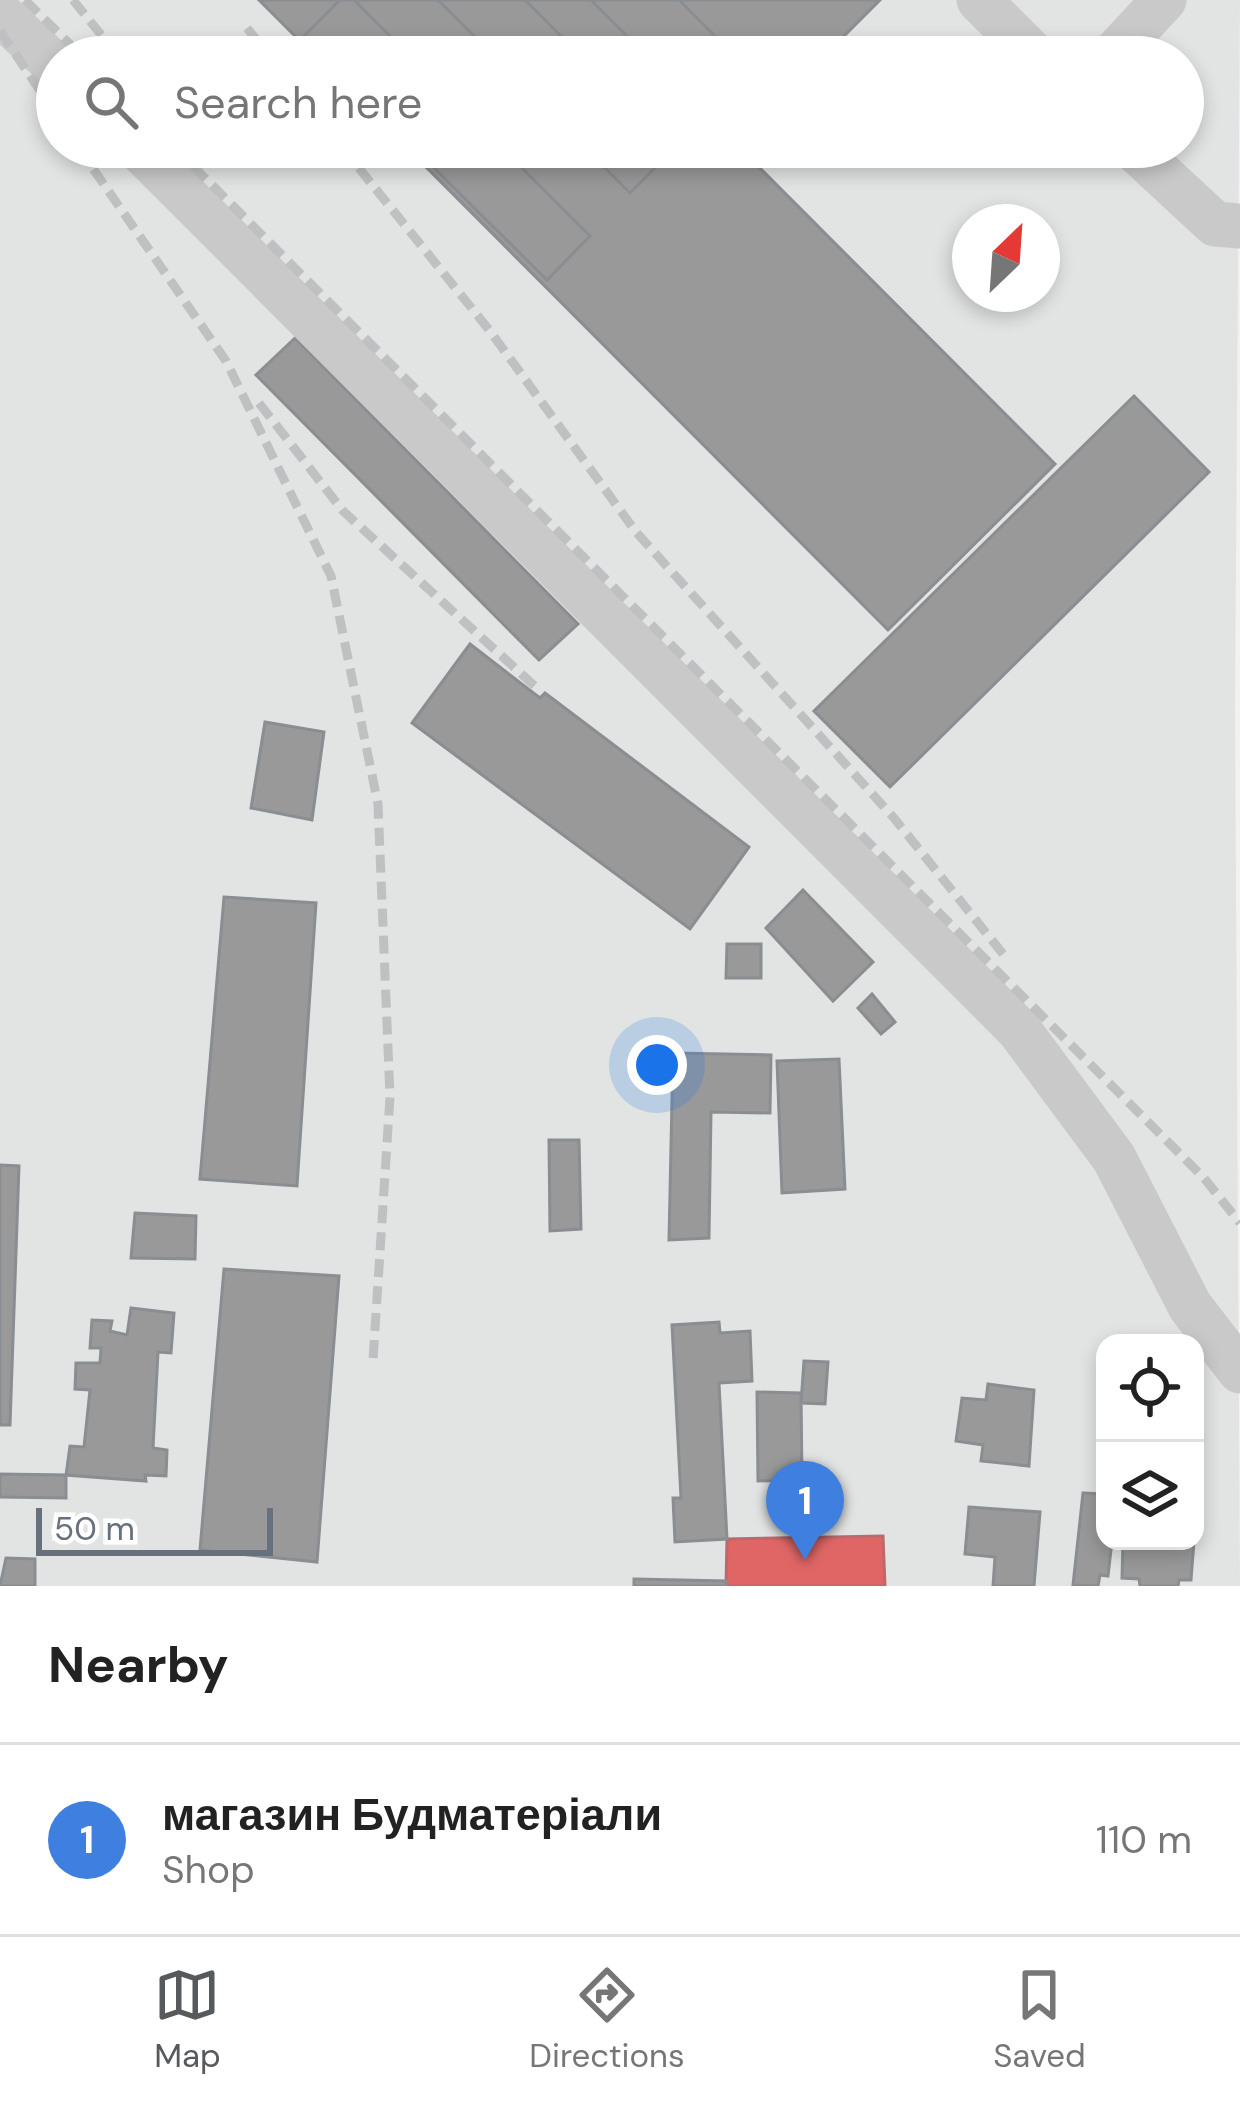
<!DOCTYPE html>
<html lang="en">
<head>
<meta charset="utf-8">
<style>
  :root { --surface:#fff; --page:#f6f6f6; --text:#222; --muted:#767676; --line:#e0e0e0; --accent:#575a5d }
  body { margin:0; font-family:"DM Sans",sans-serif; background:var(--page); color:var(--text) }
  .controls { position:absolute; right:36px; bottom:36px; display:grid; overflow:hidden; border-radius:24px; box-shadow:0 6px 18px #0003 }
  .controls button { width:108px; height:108px; display:grid; place-items:center; padding:0; border:0; border-bottom:3px solid var(--line); background:var(--surface); color:var(--text); font:60px sans-serif }
  .compass { position:absolute; left:952px; top:204px; width:108px; height:108px; border-radius:50%; background:var(--surface); box-shadow:0 6px 18px #0003; rotate:25deg }
  .scale { position:absolute; left:36px; bottom:30px; width:237px; box-sizing:border-box; padding-left:12px; border:6px solid #67717d; border-top:0; font-size:33px; line-height:42px; white-space:nowrap; color:#67717d; -webkit-text-stroke:9px #fff; paint-order:stroke }
  .you { position:absolute; left:657px; top:1065px; width:42px; height:42px; margin:-30px; border:9px solid #fff; border-radius:50%; background:#1a73e8; box-shadow:0 0 0 18px #1a73e833 }
  .badge { display:grid; place-items:center; width:78px; height:78px; border-radius:50%; background:var(--accent); color:#fff; font-size:39px; font-weight:700 }
  .pin { position:absolute; translate:-50% -99px; filter:drop-shadow(0 3px 6px #0008) }
  .pin::after { content:''; position:absolute; top:63px; width:42px; height:36px; background:inherit; clip-path:polygon(0 0,100% 0,50% 100%) }
  .list { margin:0; padding:0; list-style:none }
  h2 { display:flex; justify-content:space-between; align-items:center; height:156px; margin:0; padding:0 48px; font-size:51px }
  h2 small { font-size:39px; font-weight:400; color:var(--muted) }
  .list li { display:grid; grid-template-columns:78px 1fr auto; gap:36px; align-items:center; box-sizing:border-box; height:192px; padding:0 48px; border-top:3px solid var(--line) }
  .list b { display:block; font-size:45px; white-space:nowrap }
  .list p { margin:0; font-size:39px; white-space:nowrap; color:var(--muted) }
  .list em { font-size:39px; font-style:normal; color:var(--muted) }
  .icon { flex:none; width:66px; height:66px; fill:none; stroke:currentColor; stroke-width:2; stroke-linecap:round; stroke-linejoin:round }
  .map { position:relative; flex:none; width:1240px; height:1586px; overflow:hidden }
  .search { position:absolute; background:var(--surface); box-shadow:0 6px 18px #0003; left:36px; right:36px; top:36px; height:132px; display:flex; align-items:center; gap:30px; box-sizing:border-box; padding:0 42px; border-radius:66px; color:var(--muted); font-size:45px }
  .sheet { height:348px; background:var(--surface) }
  nav { display:flex; justify-content:space-around; align-items:center; box-sizing:border-box; height:168px; border-top:3px solid var(--line); background:var(--surface); font-size:33px; color:var(--muted) }
  nav a { display:grid; justify-items:center; gap:6px }
  nav .on { color:var(--accent) }
  .map>svg:first-child { display:block }
  .built { fill:#e2e4e3; fill-rule:evenodd }
  .shops { fill:#e06666; stroke:#bc696d; stroke-width:3 }
  .industry { fill:#999; stroke:#8a8d91; stroke-width:3 }
  .lines { fill:none; stroke-linecap:round; stroke-linejoin:round }
  .minor { stroke:#c9c9ca; stroke-width:45 }
  .rail { stroke:#bfc0c1; stroke-width:9; stroke-dasharray:18 9; stroke-linecap:butt }
</style>
</head>
<body>
<div class="map">
<svg width="1240" height="1586" viewBox="0 0 1240 1586">
  <rect width="100%" height="100%" fill="#f2f3f1"/>
  <path class="built" d="M0,0h1240l-5,707 5,879h-1240zM57,57h1126v90h-1126zM970,222h72v72h-72zM1105,1343h90v198h-90z"/>
  <path class="shops" d="M883,1536l2,50h-159l1,-47z"/>
  <path class="industry" d="M259,0h621l-57,57h-507z
    M340,0h14l57,57h-88l-20,-20z
    M438,0h87l57,57h-87z
    M591,0h88l57,57h-88z
    M406,147h333l316,317 -167,166z
    M413,147h88l89,89 -43,44z
    M584,147h88l2,2 -44,44z
    M295,338l283,286 -39,36 -283,-285z
    M1134,396l75,76 -319,315 -76,-76z
    M470,644l70,54 5,-5 204,154 -59,82 -278,-206z
    M265,722l59,10 -12,88 -61,-12z
    M803,890l70,72 -40,39 -67,-73z
    M224,897l92,6 -19,283 -97,-7z
    M727,944h34v34h-35z
    M872,994l23,28 -14,12 -23,-26z
    M673,1053l98,2 -1,58 -59,-1 -2,126 -40,2z
    M839,1059l6,130 -63,4 -5,-132z
    M549,1140h30l2,89 -31,2z
    M0,1165l19,1 -9,259h-10z
    M135,1213l61,3 -1,43 -64,-1z
    M224,1269l115,7 -22,286 -117,-12z
    M131,1308l43,5 -3,40 -13,-1 -5,96 14,2 -1,26 -21,-1 1,6 -80,-6 4,-29 14,1 6,-57 -15,-1 1,-26h24l1,-15h-11l2,-28 20,1 -2,10 17,4z
    M719,1322l1,11 30,-2 2,50 -33,2 8,156 -52,3 -2,-44h8l-9,-173z
    M804,1361l24,1 -3,42 -24,-1z
    M988,1384l46,6 -5,76 -48,-5 2,-16 -27,-4 6,-43 24,2z
    M757,1392l44,1 1,87 -44,1z
    M0,1474l66,1v23l-66,-1z
    M1083,1493l22,1v47h7l-4,35 -8,-1 -2,11 -25,-1z
    M969,1507l71,5 -6,74h-41l2,-29 -30,-3z
    M1123,1541h71l-3,39h-12l-1,6h-38l-1,-7 -17,-1z
    M6,1558l29,1v27h-35z
    M634,1579l92,2v5h-92z"/>
  <g class="lines">
    <path class="minor" d="M979,0l57,57
      M0,14l57,53
      M1111,57l53,-57
      M137,147l882,883 95,128 76,148 50,65
      M1132,147l83,77 25,2"/>
    <path class="rail" d="M25,0l58,57
      M73,0l46,57
      M247,28l23,29
      M0,31l57,85
      M78,147l148,214 105,215 47,228 12,293 -17,263
      M174,147l1030,1031 36,45
      M342,147l148,184 146,201 258,286 113,141
      M259,403l84,108 196,179"/>
  </g>
</svg>
<div class="controls">
<button><svg class="icon" aria-label="locate" viewBox="0 0 24 24"><circle cx="12" cy="12" r="6"/><path d="M12 2v4M12 18v4M2 12h4M18 12h4"/></svg></button>
<button><svg class="icon" aria-label="layers" viewBox="0 0 24 24"><path d="M12 4l9 5-9 5-9-5zM3 14l9 5 9-5"/></svg></button>
</div>
<svg class="compass" viewBox="-18 -18 36 36"><path d="M0-13l5 13h-10z" fill="#e53935"/><path d="M0 13l5-13h-10z" fill="#767676"/></svg>
<div class="scale">50 m</div>
<div class="you"></div>
<div class="pin badge" style="left:805px;top:1560px;background:#3f7fe0">1</div>
<div class="search"><svg class="icon" aria-label="search" viewBox="0 0 24 24"><circle cx="10" cy="10" r="6"/><path d="M15 15l6 6"/></svg>Search here</div>
</div>
<section class="sheet">
<h2>Nearby<small></small></h2>
<ul class="list">
<li><span class="badge" style="background:#3f7fe0">1</span><div><b>магазин Будматеріали</b><p>Shop</p></div><em>110 m</em></li>
</ul>
</section>
<nav>
<a class="on"><svg class="icon" aria-label="map" viewBox="0 0 24 24"><path d="M3 6l6-2 6 2 6-2v14l-6 2-6-2-6 2zM9 4v14M15 6v14"/></svg>Map</a>
<a><svg class="icon" aria-label="directions" viewBox="0 0 24 24"><path d="M12 3l9 9-9 9-9-9zM9 14v-3h6M13 9l2 2-2 2"/></svg>Directions</a>
<a><svg class="icon" aria-label="saved" viewBox="0 0 24 24"><path d="M7 4h10v16l-5-4-5 4z"/></svg>Saved</a>
</nav>
</body>
</html>
